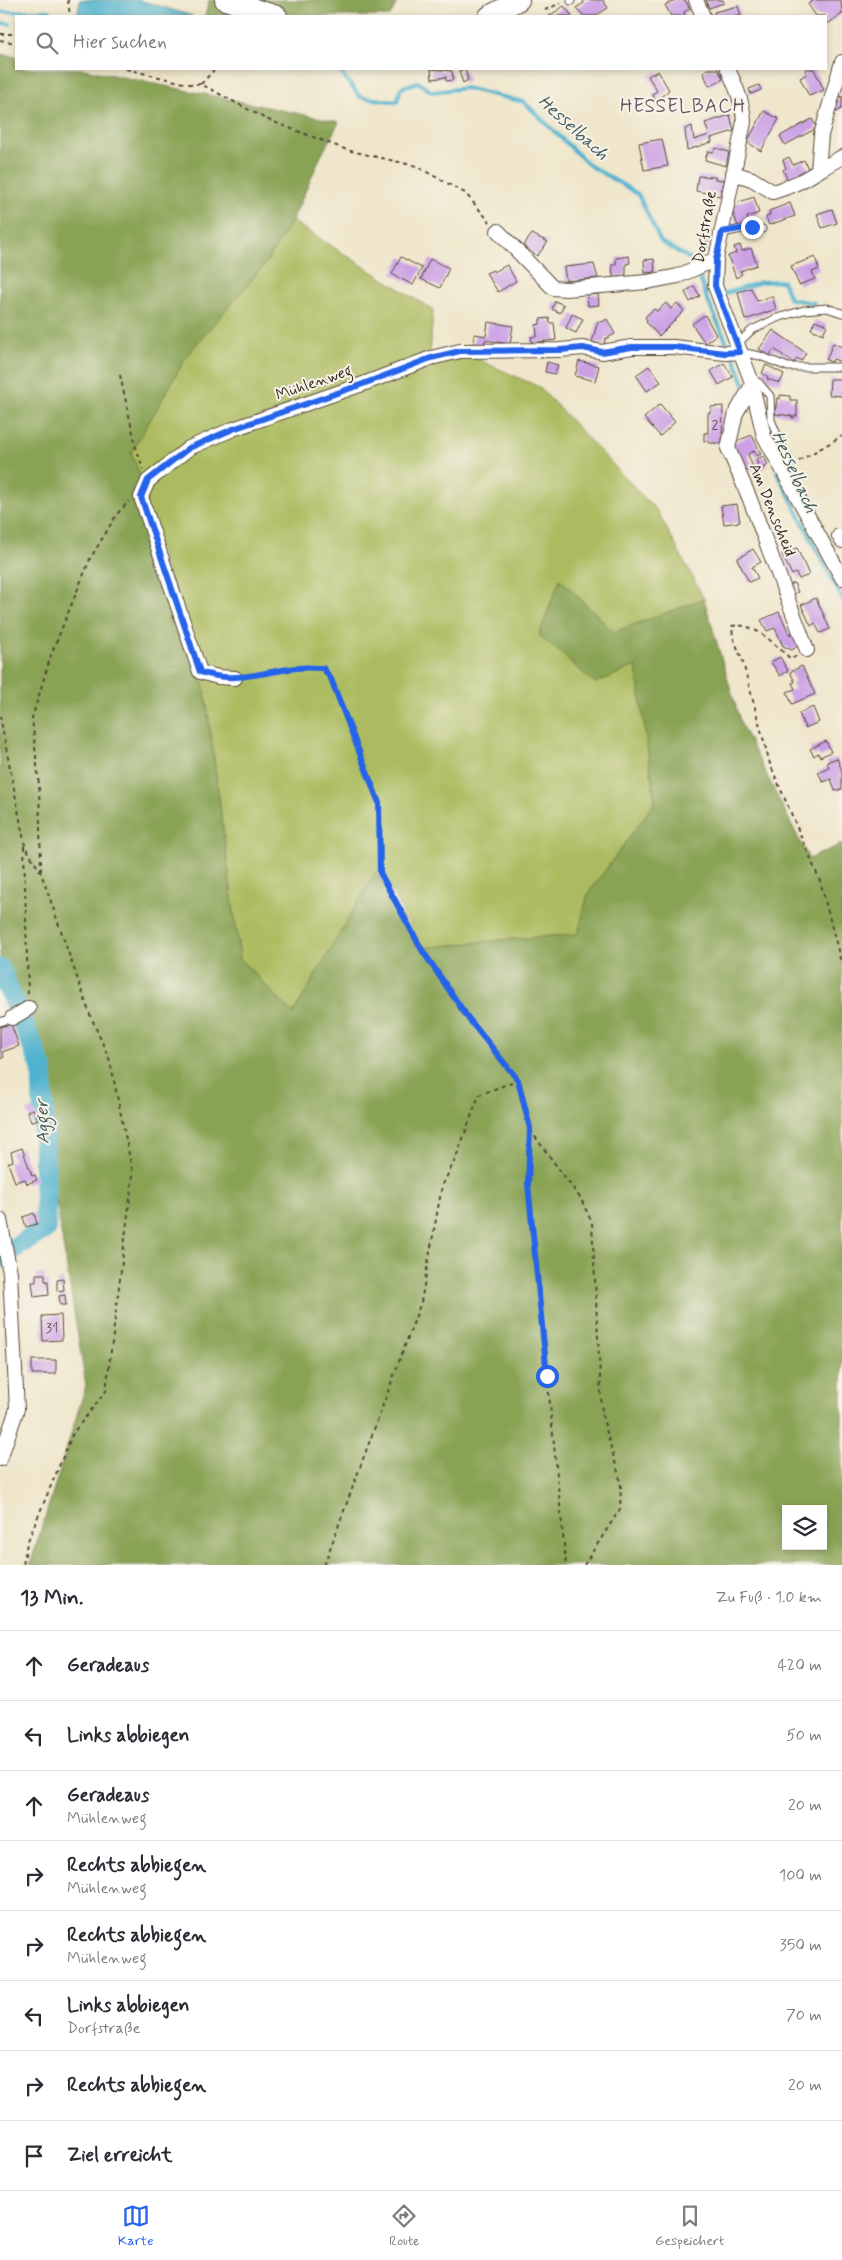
<!DOCTYPE html>
<html lang="de">
<head>
<meta charset="utf-8">
<style>
  :root { --surface:#fff; --page:#f7f7f7; --text:#2b2b33; --muted:#7c7c81; --line:#e1e1e2; --accent:#2563eb }
  body { margin:0; font-family:Mynerve,sans-serif; background:var(--page); color:var(--text) }
  .controls { position:absolute; right:15px; bottom:15px; display:grid; overflow:hidden; border-radius:0px; box-shadow:0 2px 8px #0003 }
  .controls button { width:45px; height:45px; display:grid; place-items:center; padding:0; border:0; border-bottom:1px solid var(--line); background:var(--surface); color:var(--text); font:25px sans-serif }
  .stop { position:absolute; width:15px; height:15px; margin:-11px; border:4px solid #2563eb; border-radius:50%; background:#fff }
  .stop.end { background:#2563eb; border-color:#fff; box-shadow:0 1px 5px #0008 }
  .list { margin:0; padding:0; list-style:none }
  h2 { display:flex; justify-content:space-between; align-items:center; height:65px; margin:0; padding:0 20px; font-size:21px }
  h2 small { font-size:16px; font-weight:400; color:var(--muted) }
  .list li { display:grid; grid-template-columns:32px 1fr auto; gap:15px; align-items:center; box-sizing:border-box; height:70px; padding:0 20px; border-top:1px solid var(--line) }
  .list b { display:block; font-size:19px; white-space:nowrap }
  .list p { margin:0; font-size:16px; white-space:nowrap; color:var(--muted) }
  .list em { font-size:16px; font-style:normal; color:var(--muted) }
  .icon { flex:none; width:28px; height:28px; fill:none; stroke:currentColor; stroke-width:2; stroke-linecap:round; stroke-linejoin:round }
  .map { position:relative; flex:none; width:842px; height:1565px; overflow:hidden }
  .search { position:absolute; background:var(--surface); box-shadow:0 2px 8px #0003; left:15px; right:15px; top:15px; height:55px; display:flex; align-items:center; gap:12px; box-sizing:border-box; padding:0 18px; border-radius:0px; color:var(--muted); font-size:19px }
  .sheet { height:625px; background:var(--surface) }
  nav { display:flex; justify-content:space-around; align-items:center; box-sizing:border-box; height:70px; border-top:1px solid var(--line); background:var(--surface); font-size:14px; color:var(--muted) }
  nav a { display:grid; justify-items:center; gap:2px }
  nav .on { color:var(--accent) }
  .map>svg:first-child { display:block }
  .green { fill:#acbb5e; stroke:#74723e }
  .forest { fill:#89a355; stroke:#62663a; fill-rule:evenodd }
  .water { fill:#4fb2ce; stroke:#456e76 }
  .lines { fill:none; stroke-linecap:round; stroke-linejoin:round }
  .stream { stroke:#4fb2ce; stroke-width:4 }
  .river { stroke:#4fb2ce; stroke-width:21 }
  .building { fill:#cba0e5 }
  .lane-casing { stroke:#564638; stroke-width:9 }
  .street-casing { stroke:#564638; stroke-width:16 }
  .secondary-casing { stroke:#564638; stroke-width:22 }
  .path { stroke:#564638; stroke-width:2; stroke-dasharray:4 4; stroke-linecap:butt }
  .lane { stroke:#fff; stroke-width:7 }
  .street { stroke:#fff; stroke-width:14 }
  .secondary { stroke:#fff; stroke-width:20 }
  .route { stroke:#2563eb; stroke-width:6 }
  .labels { text-anchor:middle; dominant-baseline:central; stroke-width:4; stroke-linejoin:round; paint-order:stroke }
  .number-label { font-size:14px; fill:#5f4850 }
  .street-label { font-size:16px; fill:#3b2a1e; stroke:#f7f3e8 }
  .water-label { font-size:18px; font-style:italic; fill:#425a5c; stroke:#f7f3e8 }
  .quarter-label { font-size:19px; letter-spacing:1px; fill:#6d5364; stroke:#f7f3e8 }
</style>
</head>
<body>
<div class="map">
<svg width="842" height="1565" viewBox="0 0 842 1565">
  <rect width="100%" height="100%" fill="#f7f3e8"/>
  <filter id="ink" filterUnits="userSpaceOnUse"><feTurbulence type="fractalNoise" baseFrequency=".02" numOctaves="2"/><feDisplacementMap in="SourceGraphic" scale="10" xChannelSelector="R" yChannelSelector="G"/><feConvolveMatrix kernelMatrix="1 2 1 2 8 2 1 2 1" color-interpolation-filters="sRGB"/></filter>
  <filter id="wash" filterUnits="userSpaceOnUse"><feTurbulence type="fractalNoise" baseFrequency=".0096" numOctaves="4" result="noise"/><feDisplacementMap in="SourceGraphic" scale="20" xChannelSelector="R" yChannelSelector="G"/><feGaussianBlur stdDeviation="1.12" result="paint"/><feColorMatrix in="noise" values="0 0 0 0 0 0 0 0 0 0 0 0 0 0 0 0 0 1.4 0 .05"/><feComposite in="paint" operator="in"/></filter>
  <g filter="url(#wash)">
    <rect width="100%" height="100%" fill="#efe6cb"/>
    <path class="green" d="M292,221l141,89 -3,45 -196,72 -91,56 -12,-30 57,-99 78,-91z
      M464,353l75,34 119,125 46,87 -90,33 -54,-53 -21,56 97,31 19,136 -67,92 -10,41 -77,5 -79,8 -40,-75 -6,-1 -83,142 -53,-55 -35,-268 -62,-194 7,-16 39,-32z"/>
    <path class="forest" d="M209,0h189l-8,16h-185z
      M0,54l16,3v12h68l255,53 -18,34 -29,65 -26,42 -78,91 -57,99 12,30 7,47 55,161 35,268 53,55 83,-143 44,77 81,-8 77,-6 10,-40 67,-92 -19,-136 -41,17 -56,-48 21,-56 54,53 90,-33 37,125 68,135 33,-15v721h-812l56,-179 -52,-321 -34,-75zM786,1509h37v37h-37z"/>
    <path class="water" d="M80,0h59l54,16h-116z"/>
    <g class="lines">
      <path class="stream" d="M0,12l49,-1 5,5
        M0,23l10,1
        M338,69l22,28 37,5 4,-14 17,-6 14,10 33,-4 59,14 65,63 49,29 23,48 31,18
        M698,273l9,26 20,44
        M724,294l37,-12 22,-1 7,18 24,4
        M734,357l10,27
        M777,472l65,127"/>
      <path class="river" d="M0,969l42,99 4,160 -46,29"/>
    </g>
    <g id="blocks">
      <path class="building" d="M585,0h18l5,8 -13,8h-11l-8,-8 8,-5 -1,-2z
        M675,0h10l5,9 -6,3 1,4h-14l-6,-11z
        M706,0h17l1,3 -15,5z
        M814,0h27l1,14 -16,11v-9h-10l-8,-12z
        M564,6l8,10h-23z
        M738,6l3,10h-26l-1,-4z
        M431,69l21,2 1,9 -7,1v-4l-14,2z
        M465,69l3,11 -5,3 -4,-12z
        M708,69h10l5,10 -14,7 -6,-14z
        M805,69h9l10,21 -15,6 -9,-18 7,-4z
        M658,71l11,19 -13,11 -4,-7 5,-3 -9,-15z
        M759,85l2,5 -10,4 -2,-5z
        M842,96v12l-5,4 -6,-9z
        M764,111l15,8 -18,32 -14,-9z
        M730,115l4,16 -23,7 1,4 -25,8 -2,-21 7,-3 2,14 15,-5 -4,-12z
        M812,119l5,9 -32,17 -5,-9z
        M662,139l6,27 -24,4 -5,-27z
        M716,148l13,4 -3,14 -21,-6 3,-9 5,1z
        M789,157l4,8 11,-5 6,13 -21,10 -6,-13 3,-2 -3,-8z
        M698,176l17,1v2l8,1 -3,16 -24,-5z
        M754,197l5,16 -12,4 2,6 -11,3 -8,-21z
        M790,203l5,13 -26,9 -3,-8 4,-2 -1,-4z
        M832,209l5,14 -15,5 -5,-14z
        M532,234l16,8 -11,14 -14,-10z
        M701,241l7,1 -1,8 -7,-2z
        M740,245l2,6 9,-3 6,17 -17,6 2,3 -6,4 -8,-22 8,-3 -2,-6z
        M629,256l1,7 -4,1v11l-13,1 -1,-11 4,-1v-6z
        M401,257l21,11 -9,17 -21,-11z
        M815,257l4,12 -7,3 3,7 -16,6 -8,-19z
        M430,259l19,9 -9,20 -19,-9z
        M654,259l1,13 -10,1 -1,-13z
        M594,264l4,14 -32,3 -2,-14z
        M507,265l9,16 -18,11 -12,-19 7,-3 1,2z
        M694,286l6,10 -10,6 -5,-10z
        M751,288l6,13 15,-5 4,13 -31,11 -7,-28z
        M598,294l1,11 -11,1 -1,-11z
        M555,301l9,4 -4,8 -8,-4z
        M666,303l5,6 6,-6 7,8 -25,25 -13,-14 1,-2 -2,-3 9,-8 3,2z
        M572,314l11,5 -7,14 -10,-5z
        M705,315l11,20 -11,8 -13,-19z
        M549,318l1,5h4l2,17 -18,2v2l-6,1 -1,-8 6,-1 -1,-11 4,-1v-5z
        M607,319l8,15 -10,5 -1,6 -12,-3 6,-21 4,1z
        M815,320l12,5 -4,9 -12,-5z
        M488,322l25,4 -3,18 -25,-4 -1,7 -11,-1 2,-12 11,2z
        M773,330l33,23 -5,8 -4,-3 -3,5 -20,-14 -5,7 -10,-7z
        M833,343l9,4v15l-9,-3 -1,3 -6,-2z
        M579,361l20,5 -4,15 -20,-5z
        M547,362l11,3 -3,9 -10,-2z
        M724,363l9,14 -14,8 -8,-14z
        M766,365l18,9 -4,9 -13,-4 1,-2 -6,-4z
        M649,366l12,16 -14,9 -11,-16z
        M830,379h12v17l-13,-1z
        M780,395l10,1v4h7v16h-3v2h-2v-2l-17,-2 2,-16 3,1z
        M660,404l15,18 -15,14 -16,-18z
        M723,406l-1,37h-13v-2h-5v-8h4v-20l3,-1v-5z
        M752,435l9,19 -5,2 -2,-5 -6,3 5,14 -7,3 -14,-28z
        M764,456l4,9 -8,5 -4,-11z
        M737,504l3,18 -16,2 -3,-18z
        M797,548l12,27 -10,4 -3,-6 -4,2 -10,-21z
        M753,549l8,13 -9,5 6,11 -9,4 -12,-23z
        M794,583l4,9 -6,3 -4,-9z
        M816,598l14,31 -10,4 -5,-10 -4,3 -10,-21z
        M779,612l11,23 3,-2 6,12 -7,5 -9,-4 -8,-18 -8,3 -6,-11z
        M780,657l8,14 -8,5 -9,-14z
        M802,666l13,28 -23,10 -5,-12 8,-3 -3,-6 3,-1 -5,-10z
        M813,707l6,15 -14,6 -6,-15z
        M826,741l5,11 -11,5 -2,-4 -4,3 -4,-7z
        M837,758l5,13v18l-7,2 -4,-12 -8,3 -5,-10 11,-5 -2,-5z
        M11,1024l8,22 -17,6 2,5 -4,2v-32z
        M33,1109l5,10 -7,3 -4,-11z
        M22,1148l10,28 3,-1 2,5 -10,4 -2,-5 -10,3 -7,-19 5,-2 -2,-9z
        M34,1213l3,11 -11,3 -3,-10z
        M36,1274h9v7h3l1,14 -15,2 -2,-15h4z
        M63,1279l1,11 -7,1v-11z
        M65,1295l1,10h-6l-1,-9z
        M61,1315l1,25 -19,1 -1,-25z
        M32,1360h24v14h-24z"/>
    </g>
  </g>
  <g filter="url(#ink)">
    <use href="#blocks" fill-opacity="0" stroke="#564638" stroke-width="1"/>
    <g class="lines">
      <g class="lane-casing">
        <path id="lane" d="M571,1v-1
          M722,233l30,-6 10,2
          M737,344l15,-14 25,-12 27,-8 23,-2 15,5
          M740,352l20,4 28,11h54
          M751,378l8,5 11,13 1,24 19,46
          M0,1022l12,-4"/>
      </g>
      <g class="street-casing">
        <path id="street" d="M696,0l7,16
          M728,69c8,18 15,33 16,53l-28,137 -1,27 35,91 14,59 78,142
          M818,170l3,-35 21,-73
          M733,173l19,6 21,13c29,-8 43,-21 69,-35
          M498,231l55,57 13,1 81,-7 31,-6 38,-17
          M752,385l-16,28 -8,35 21,49 58,153
          M839,536l3,5
          M235,678l-17,-1 -18,-5 -59,-175 7,-16 41,-33 44,-19 130,-45 68,-26 29,-7 100,-1 23,-2 19,4 30,-5h42l51,6 15,-1
          M12,1018l17,-10
          M0,1220l10,53 7,136 -17,50"/>
      </g>
      <g class="secondary-casing">
        <path id="secondary" d="M225,0l52,16
          M489,16l30,-16"/>
      </g>
      <path class="path" d="M68,0l2,16
        M545,10l16,-7
        M0,34h16
        M0,40l16,3
        M126,69l62,15h13l65,35 81,31 69,16 49,27 25,29
        M201,84l14,-15
        M120,375l16,72 7,22
        M799,461l43,-25
        M796,656l-5,3c-15,-13 -37,-38 -59,-33l1,11 9,22 28,105 50,117 22,85
        M248,676l50,-8h25l8,11 48,124 1,70 42,77 46,68 50,62 12,48 -2,56 38,381
        M0,716l25,130 16,27 48,139 21,49 23,113 -27,217 -33,42 -46,110 -4,22
        M24,846l4,150
        M41,871l-2,-86 -7,-67 19,-63 39,-96 27,-45 12,-13
        M530,1130l51,69 11,24 10,192 19,68 -1,26 -36,56
        M324,1565l97,-263 21,-116 13,-26 24,-65 39,-15"/>
      <use href="#lane" class="lane"/>
      <use href="#street" class="street"/>
      <use href="#secondary" class="secondary"/>
    </g>
  </g>
  <g class="lines" filter="url(#ink)">
    <path class="route" d="M547,1376l-19,-192 2,-56 -12,-48 -50,-62 -46,-68 -42,-77 -1,-70 -48,-124 -8,-11c-9,0 -18,-1 -27,0 -35,4 -61,16 -96,4l-59,-175 7,-17 41,-32 44,-19 130,-45 68,-26 29,-7 100,-1 23,-2 19,4 30,-5h42l51,6 15,-1 -25,-66 1,-26 6,-28 30,-5"/>
  </g>
  <g class="labels">
    <g class="number-label">
      <text x="715" y="425">2</text>
      <text x="52" y="1328">31</text>
    </g>
    <g class="street-label">
      <text transform="translate(705 227) rotate(-80)">Dorfstraße</text>
      <text transform="translate(314 383) rotate(-19)">Mühlenweg</text>
      <text transform="translate(772 510) rotate(68)">Am Denscheid</text>
    </g>
    <g class="water-label">
      <text transform="translate(573 128) rotate(42)">Hesselbach</text>
      <text transform="translate(794 472) rotate(66)">Hesselbach</text>
      <text transform="translate(43 1122) rotate(-92)">Agger</text>
    </g>
    <g class="quarter-label">
      <text x="683" y="106">HESSELBACH</text>
    </g>
  </g>
</svg>
<div class="controls">
<button><svg class="icon" aria-label="layers" viewBox="0 0 24 24"><path d="M12 4l9 5-9 5-9-5zM3 14l9 5 9-5"/></svg></button>
</div>
<div class="stop" style="left:547px;top:1376px"></div>
<div class="stop end" style="left:752px;top:227px"></div>
<div class="search"><svg class="icon" aria-label="search" viewBox="0 0 24 24"><circle cx="10" cy="10" r="6"/><path d="M15 15l6 6"/></svg>Hier suchen</div>
</div>
<section class="sheet">
<h2>13 Min.<small>Zu Fuß · 1.0 km</small></h2>
<ul class="list">
<li><svg class="icon" aria-label="ahead" viewBox="0 0 24 24"><path d="M12 20V5M6 11l6-6 6 6"/></svg><div><b>Geradeaus</b></div><em>420 m</em></li>
<li><svg class="icon" aria-label="left" viewBox="0 0 24 24"><path d="M17 20v-9H6M10 6l-5 5 5 5"/></svg><div><b>Links abbiegen</b></div><em>50 m</em></li>
<li><svg class="icon" aria-label="ahead" viewBox="0 0 24 24"><path d="M12 20V5M6 11l6-6 6 6"/></svg><div><b>Geradeaus</b><p>Mühlenweg</p></div><em>20 m</em></li>
<li><svg class="icon" aria-label="right" viewBox="0 0 24 24"><path d="M7 20v-9h11M14 6l5 5-5 5"/></svg><div><b>Rechts abbiegen</b><p>Mühlenweg</p></div><em>100 m</em></li>
<li><svg class="icon" aria-label="right" viewBox="0 0 24 24"><path d="M7 20v-9h11M14 6l5 5-5 5"/></svg><div><b>Rechts abbiegen</b><p>Mühlenweg</p></div><em>350 m</em></li>
<li><svg class="icon" aria-label="left" viewBox="0 0 24 24"><path d="M17 20v-9H6M10 6l-5 5 5 5"/></svg><div><b>Links abbiegen</b><p>Dorfstraße</p></div><em>70 m</em></li>
<li><svg class="icon" aria-label="right" viewBox="0 0 24 24"><path d="M7 20v-9h11M14 6l5 5-5 5"/></svg><div><b>Rechts abbiegen</b></div><em>20 m</em></li>
<li><svg class="icon" aria-label="arrive" viewBox="0 0 24 24"><path d="M6 21V4h12l-3 4 3 4H6"/></svg><div><b>Ziel erreicht</b></div></li>
</ul>
</section>
<nav>
<a class="on"><svg class="icon" aria-label="map" viewBox="0 0 24 24"><path d="M3 6l6-2 6 2 6-2v14l-6 2-6-2-6 2zM9 4v14M15 6v14"/></svg>Karte</a>
<a><svg class="icon" aria-label="directions" viewBox="0 0 24 24"><path d="M12 3l9 9-9 9-9-9zM9 14v-3h6M13 9l2 2-2 2"/></svg>Route</a>
<a><svg class="icon" aria-label="saved" viewBox="0 0 24 24"><path d="M7 4h10v16l-5-4-5 4z"/></svg>Gespeichert</a>
</nav>
</body>
</html>
